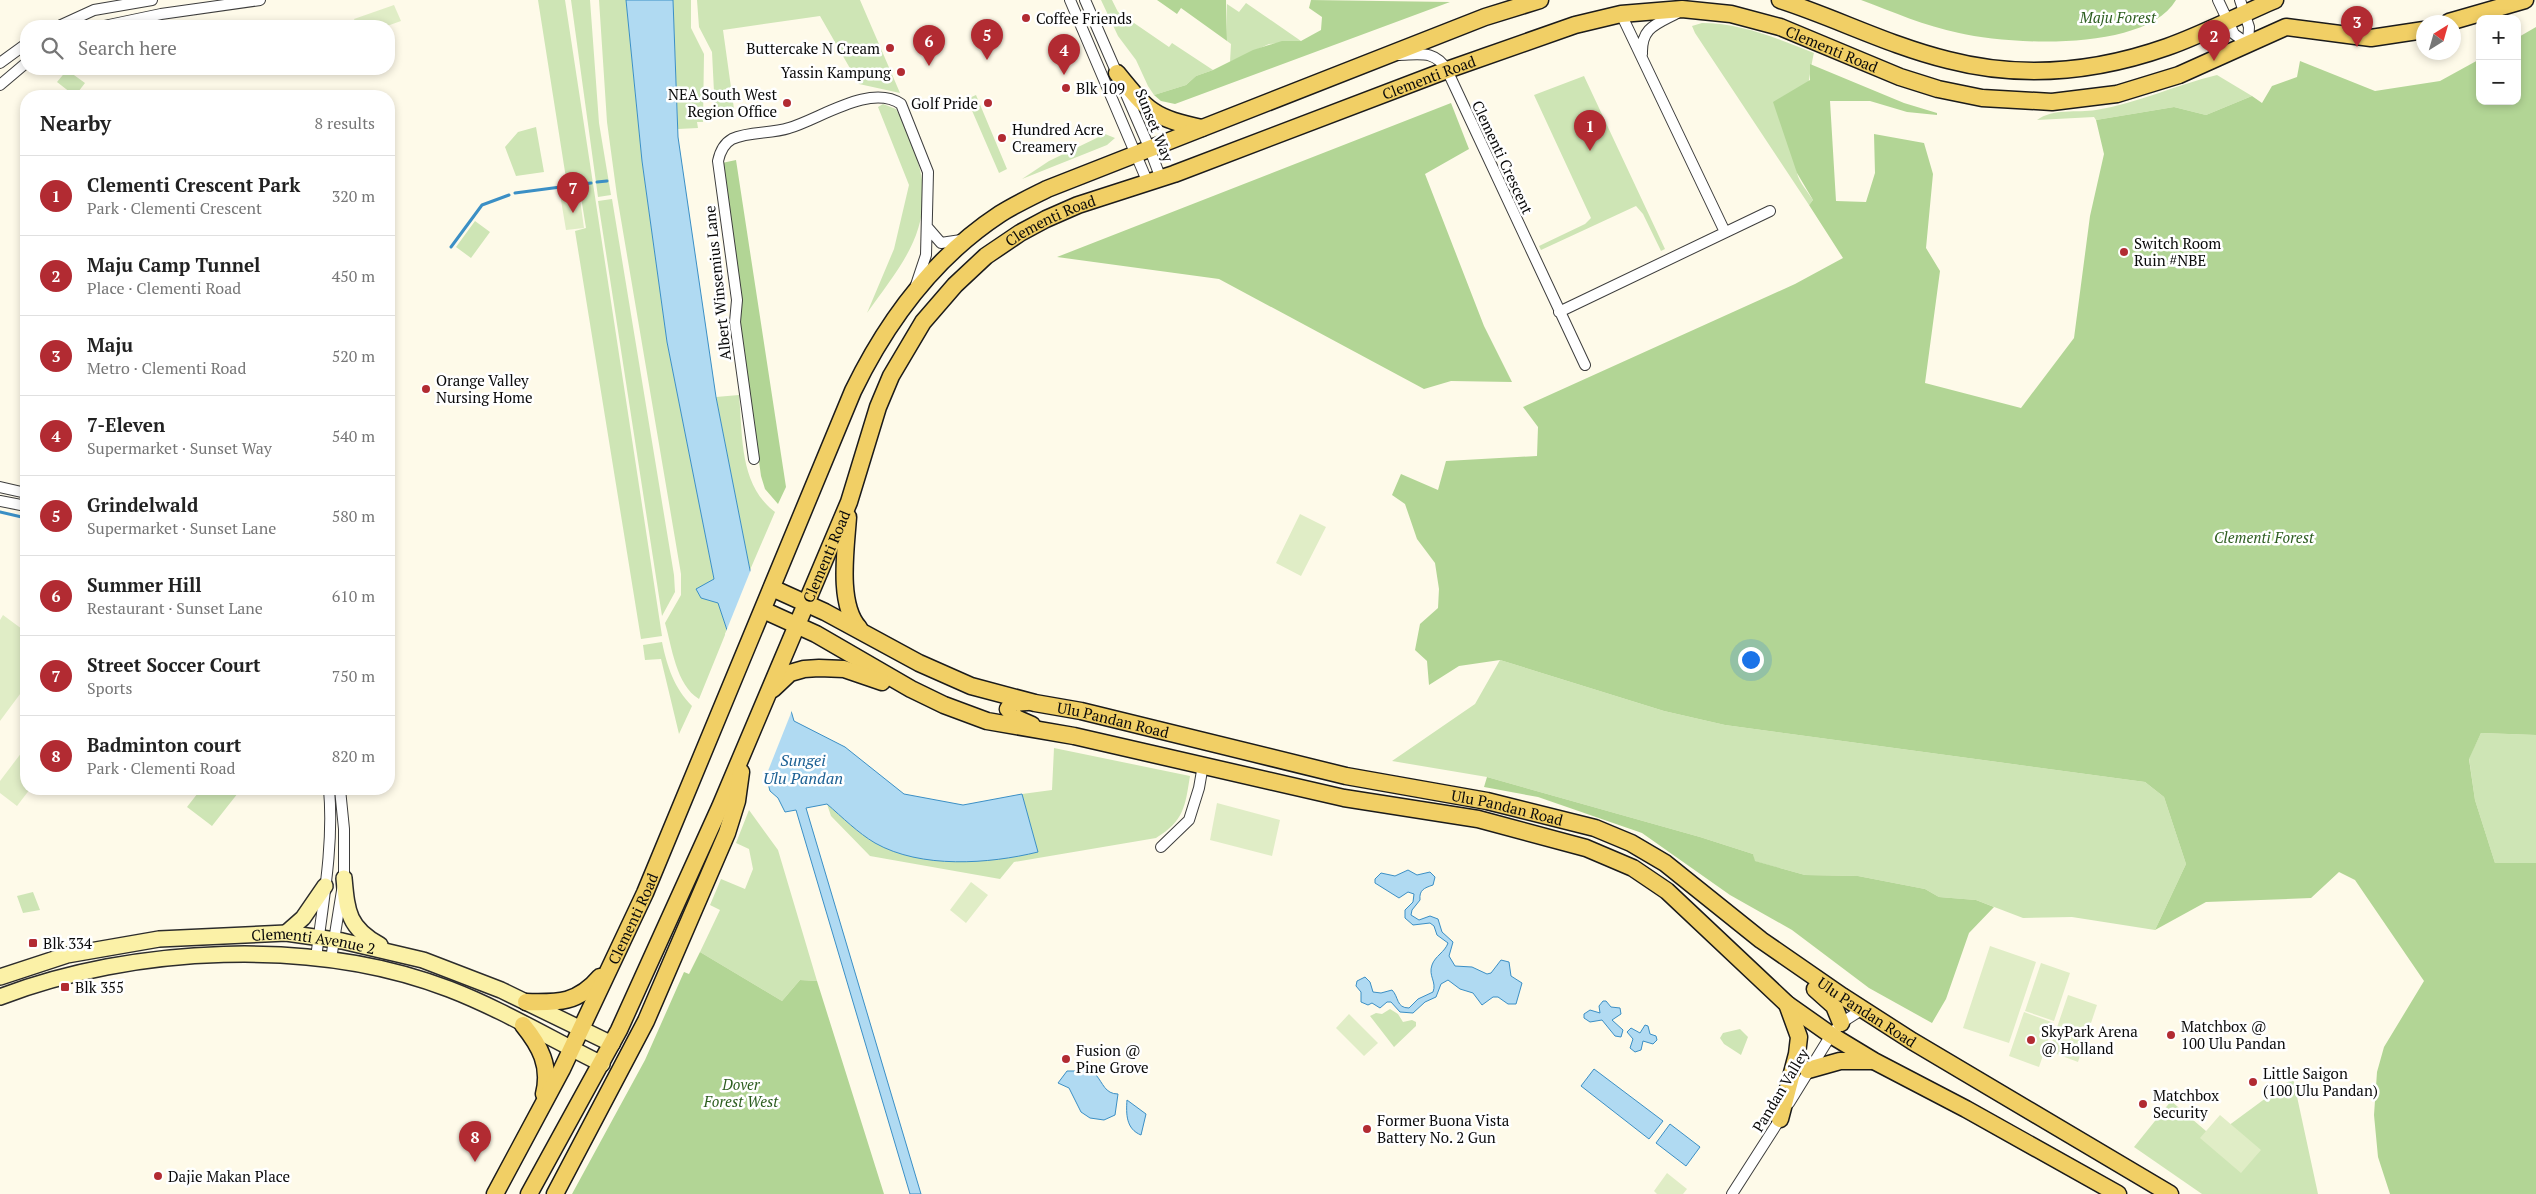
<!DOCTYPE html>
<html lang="en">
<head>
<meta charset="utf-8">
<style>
  :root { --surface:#fff; --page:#f6f6f6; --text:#222; --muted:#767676; --line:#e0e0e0; --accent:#b22b32 }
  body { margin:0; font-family:"PT Serif",serif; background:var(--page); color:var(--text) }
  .controls { position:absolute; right:15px; top:15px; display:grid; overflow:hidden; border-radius:10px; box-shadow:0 2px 8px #0003 }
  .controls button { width:45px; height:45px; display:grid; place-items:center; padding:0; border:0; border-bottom:1px solid var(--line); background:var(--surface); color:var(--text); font:25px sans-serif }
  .compass { position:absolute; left:2416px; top:15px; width:45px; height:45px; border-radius:50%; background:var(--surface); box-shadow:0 2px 8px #0003; rotate:37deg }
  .you { position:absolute; left:1750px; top:659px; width:18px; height:18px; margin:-12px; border:4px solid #fff; border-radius:50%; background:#1a73e8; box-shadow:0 0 0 8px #1a73e833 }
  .badge { display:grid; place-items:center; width:32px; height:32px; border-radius:50%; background:var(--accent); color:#fff; font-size:16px; font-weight:700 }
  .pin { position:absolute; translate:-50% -41px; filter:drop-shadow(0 1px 2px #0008) }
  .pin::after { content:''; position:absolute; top:26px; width:18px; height:15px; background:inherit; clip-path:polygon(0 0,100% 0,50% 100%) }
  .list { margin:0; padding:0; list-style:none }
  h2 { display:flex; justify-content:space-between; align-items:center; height:65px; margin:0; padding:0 20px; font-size:21px }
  h2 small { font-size:16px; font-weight:400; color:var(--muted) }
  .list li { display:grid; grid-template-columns:32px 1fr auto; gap:15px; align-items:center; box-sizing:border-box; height:80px; padding:0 20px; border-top:1px solid var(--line) }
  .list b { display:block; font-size:19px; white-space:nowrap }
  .list p { margin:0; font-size:16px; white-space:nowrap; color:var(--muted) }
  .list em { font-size:16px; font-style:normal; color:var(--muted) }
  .icon { flex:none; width:28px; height:28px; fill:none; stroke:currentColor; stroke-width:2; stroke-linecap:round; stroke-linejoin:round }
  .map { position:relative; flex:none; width:2536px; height:1194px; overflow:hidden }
  .search { position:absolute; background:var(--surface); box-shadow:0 2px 8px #0003; left:20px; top:20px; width:375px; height:55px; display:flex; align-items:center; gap:12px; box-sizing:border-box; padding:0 18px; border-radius:20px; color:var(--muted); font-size:19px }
  .panel { position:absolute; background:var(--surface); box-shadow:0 2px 8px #0003; left:20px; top:90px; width:375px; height:705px; border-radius:20px }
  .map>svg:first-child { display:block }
  .green { fill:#cee5b5 }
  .forest { fill:#b2d595 }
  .pitch { fill:#e0edc6 }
  .water { fill:#b0daf2; stroke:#3b8fc5 }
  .pier { fill:#fefae9 }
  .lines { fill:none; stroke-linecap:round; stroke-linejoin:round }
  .stream { stroke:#3b8fc5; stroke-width:3 }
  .minor-casing { stroke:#3d3d3d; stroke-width:12 }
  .secondary-casing { stroke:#2c2c2c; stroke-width:18 }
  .primary-casing { stroke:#1b1b1b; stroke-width:19 }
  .minor { stroke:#fff; stroke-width:10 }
  .secondary { stroke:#fbf1a7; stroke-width:15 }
  .primary { stroke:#f1cf65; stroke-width:16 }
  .poi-dot { fill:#b22b32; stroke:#fff; stroke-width:2 }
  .labels { text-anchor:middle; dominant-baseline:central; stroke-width:5; stroke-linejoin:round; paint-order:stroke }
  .park-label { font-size:15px; font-style:italic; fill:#2c5d1f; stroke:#fff }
  .poi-label { font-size:15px; fill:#0a0a0a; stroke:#fff; text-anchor:start }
  .street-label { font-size:15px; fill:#0a0a0a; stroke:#fff }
  .water-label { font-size:16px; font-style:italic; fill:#1c6094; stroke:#fff }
</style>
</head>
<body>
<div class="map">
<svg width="2536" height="1194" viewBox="0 0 2536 1194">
  <rect width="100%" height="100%" fill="#fefae9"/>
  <path class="green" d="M538,0h27l97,636 -21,3 -66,-408 11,-3 -6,-37h-12z
    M571,0h19l9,123 12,72 -13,2z
    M599,0h27l16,161 25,181 47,237 -13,19 17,4 9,28 -28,69c-23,-14 -27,-52 -34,-76l16,-28v-21l-64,-378 -10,-74z
    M673,0h18v28l13,26 -1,68h-6l1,6 -20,1z
    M697,0h163l40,93 -41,-9 -39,-68 -97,14 11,79 -19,3 -3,-60 -13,-25z
    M1101,0h11l6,12 51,35 3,-4 41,27 -17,6 -10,9 -32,10 -6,-9 -12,-26 -18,-24z
    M1246,3l55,38 -32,3 -39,18 1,-18 -4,-3v-37l12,8z
    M1702,23c39,0 77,16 112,30 -3,9 -18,114 -17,120 2,9 11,19 16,27l-4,5 -114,-172 -3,-7z
    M67,70l18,13 -10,13 -18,-14z
    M2217,75l35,21 -46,19 -32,-8 -78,13 -2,-3 -57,3c16,-12 40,-7 59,-10 42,-7 80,-25 121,-35z
    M1584,76l81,173 -4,2 -18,-37 -7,-8 -95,44 -2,-4 46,-22 6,-6 -57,-123z
    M976,95l31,74 -8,4 -32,-74z
    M883,104l13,5 4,7c7,18 17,38 21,58 11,59 -23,95 -54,139l27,-64 15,-64 -31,-78z
    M536,127l8,45 -28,4 -11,-29 13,-15z
    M1105,134l10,4 -8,7 -85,34 27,-18z
    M612,199l62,376 1,17 -13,24 -64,-415z
    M475,221l15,11 -19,26 -15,-11z
    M739,395c4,41 0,90 36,117l-25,58 -34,-173z
    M662,642c5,24 12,46 30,64l-13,28 -18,-75 -16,1 -2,-15z
    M1500,660l164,51 61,14 420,57 19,15 22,67 -31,66 -83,-13 -49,1 -47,-18 -37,-3 -14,-8 -67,-13 -53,-1 -51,-14 -1,-7 -53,-17 -213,-60 -95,-16 83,-57z
    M2481,733l55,2v128h-41l-20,-63 -6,-42z
    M1054,748l136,28c-5,31 -6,45 -34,62l-142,24 -14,17 -130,-23 -39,-40 -4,-12c15,13 31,29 48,39 50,28 110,16 163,9l-16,-58 30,-4z
    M201,789h32l5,4 -26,33 -25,-19z
    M749,810l29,40 39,131 -17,-1 -18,21 -82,-49 20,-42 -10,-5 11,-26 24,10 8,-20 -4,-20 -13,-6z
    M33,892l7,18 -17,3 -6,-17z
    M1390,1009l8,5 5,8 9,-2 4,2v4l-22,21 -24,-31 6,-3 6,1z
    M1740,1029l8,8 -7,18 -17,-11 -4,-6 3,-5z
    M2293,1078l25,116h-116l-68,-47 37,-46 42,36z"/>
  <path class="forest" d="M1157,0h69l1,41 -46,-33 -4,6z
    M1311,0l139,2 -275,102 -14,-3 -7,-6 32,-10 10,-9 17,-6 40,-20 29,-9h19l20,-11 1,-13 -13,-9z
    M1861,0h315c-31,52 -165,45 -217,33 -34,-7 -66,-21 -98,-33z
    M2536,27v708l-55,-2 -12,26 6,41 20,63h41v331h-146l-12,-37 -4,-42 3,-43 7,-25 40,-66 -69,-101 -16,-8 -28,26 -105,4 -51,28 31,-66 -22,-67 -19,-15 -420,-57 -61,-14 -164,-51 -41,6 -30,19 -2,-24 -12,-11 5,-26 18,-16 1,-19 -4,-26 -18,-24 -12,-35 -13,-9 9,-21 37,16 8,-29 91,-5 1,-29 -15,-20 272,-123 48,-26 -34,-53 4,-5 -16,-27 -24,-71 37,-22v-16l94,39 33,10v2l-30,-3 -37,-11h-40l6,100 30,1 9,-29 -1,-39 50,9 9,31 -7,74 14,23 -15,112 96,25 53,-70 16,-122 14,-62 -8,-34 78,-13 32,8 46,-19 10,7 10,-17 25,-9 3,-16 75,30 65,-10 40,-22v42h37v-63z
    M1451,103l18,46 -44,25 59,152 28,56 -61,-1 -27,8 -205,-110 -162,-22z
    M736,160l50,327 -8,17 -13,-15 -4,-13 -21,-154 2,-23 -20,-136z
    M1487,777l213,60 53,17 2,7 50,14 53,1 67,13 14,8 37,3 18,7 -25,26 -23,66 -14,24 -63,-35 -77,-58 -62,-35 -88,-62 -104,-36 -54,-10z
    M700,952l82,49 18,-21 17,1 67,213h-312l73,-134 39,-88 5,2z"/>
  <path class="pitch" d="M394,5l7,16 -14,5h-30l-3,-7z
    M579,192l5,36 -18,2 -6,-36z
    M1300,514l26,13 -25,49 -25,-13z
    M3,615l23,17v54l-26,35v-101z
    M22,752l4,3v34h4l-13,17 -17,-13v-12z
    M1217,803l63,17 -8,36 -62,-16z
    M971,882l17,13 -22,28 -16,-13z
    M1990,946l46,16 -27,81 -46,-15z
    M2041,963l29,10 -16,48 -29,-10z
    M2068,995l29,10 -19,57 -29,-11z
    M2024,1012l30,11 -15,44 -30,-11z
    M1349,1014l29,29 -14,13 -28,-28z
    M2220,1115l41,35 -20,23 -41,-35z
    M1667,1173l20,16 -4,5h-26l-3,-3z"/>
  <path class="water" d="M626,0h47l5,137 38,260 34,173 44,151 51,26 59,47 59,11 59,-11 16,58c-49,12 -117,17 -163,-9 -17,-10 -33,-26 -48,-39l-21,4 115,386h-11l-114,-384 -11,2 -7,-14 -8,-7 -43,-161 -9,-27 -17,-5 -5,-9 18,-10 -47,-237 -25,-181z
    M1408,870l9,5 13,-3 5,5 -2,8c-9,3 -14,5 -13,15l-8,10 -1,5 8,5 11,-4 8,3 4,13 11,10 -4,14 6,10 17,1 15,7 4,-1 10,-13 8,2 2,14 11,7 -6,21h-8l-10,-7h-5l-11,8 -9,-12 -13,-4 -12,-9 -7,4 -5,13 -11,5 -12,11 -13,-1 -9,-10h-4l-7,6 -8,-5 -4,2 -7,-3v-10l-5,-6 1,-5 8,-4 5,5 3,10 8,1 11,-3c7,7 4,18 17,18l9,-9 15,-7c4,-10 -5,-16 -1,-27 3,-9 13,-13 16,-22l-11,-8 -3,-9 -4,-3 -17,2 -8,-7v-8l8,-8 1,-8 -6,-2 -9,6 -24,-15v-4l6,-6 14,3z
    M1603,1001h3l5,6 9,1 1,6 -9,6 11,10 -2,7 -6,-1 -13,-16 -12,2 -6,-4v-4l6,-4 10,3 -1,-7z
    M1645,1025l3,1 2,8 6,2 1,4 -4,4 -10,-3 -2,9 -6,2 -5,-4 3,-9 -6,-7 4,-4 9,5z
    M1086,1067c3,2 8,5 10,8 7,8 9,19 22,19l-3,21 -11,5 -14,-2 -9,-6 -12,-24 -11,-5 9,-12h12z
    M1594,1069l69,52 -14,18 -68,-53z
    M1127,1100l19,14 -5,21c-15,-6 -15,-21 -14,-35z
    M1670,1124l30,23 -14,19 -30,-23z"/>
  <path class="pier" d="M752,567l41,141 -27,68 -4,-6 -37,-136z"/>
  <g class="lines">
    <path class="stream" d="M597,182l10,-1
      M515,193l76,-10
      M451,247l31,-42 27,-10
      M0,512l26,6"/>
    <g class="minor-casing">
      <path id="minor" d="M1070,0l78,183
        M1085,0l64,147 12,32
        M2218,0l16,34 14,10
        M2240,0l9,27 -1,17
        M1621,14l104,218
        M59,26l35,-16 58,-10
        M104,26l57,-12 99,-14
        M1642,54c-1,-28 16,-30 37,-42
        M1396,55c23,0 38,-6 51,15l138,295
        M0,63l26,-19
        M0,85l26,-22
        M928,228l13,15 20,-3
        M1559,312l211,-101
        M754,459l-19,-137 2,-22 -19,-139c2,-9 5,-17 14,-22 17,-8 39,-5 57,-11 31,-9 81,-45 112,-24l27,68 -2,83 -10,30
        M0,487l26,6
        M0,501l26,5
        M1161,847l28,-27 10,-32 4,-23
        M316,958c7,-55 18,-114 13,-169
        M331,959l13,-81v-49l-4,-40
        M1789,1103l42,-68 10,-12 22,-14
        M1732,1194l50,-78"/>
    </g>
    <g class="secondary-casing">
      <g id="secondary">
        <path d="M344,878c3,33 4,50 36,67"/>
        <path d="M286,933l17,-15 22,-32"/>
        <path id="s1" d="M0,977l67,-22 92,-16 127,-6 56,8 81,19 78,30 111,54"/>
        <path d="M0,997c133,-51 314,-60 449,-8 52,20 102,50 153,75"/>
      </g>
    </g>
    <g class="primary-casing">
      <g id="primary">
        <path d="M1780,0c56,18 110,46 168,60 73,19 148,12 219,-13 37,-13 72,-32 108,-47"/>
        <path d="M2449,22l76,-22"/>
        <path d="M1117,73c30,37 37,46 85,55"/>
        <path d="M848,517c-2,31 -11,87 11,111"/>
        <path id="s2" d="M772,588l53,24 94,51 52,23 64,17 46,8 265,65 141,25 108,27 36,15 34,20 96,77 81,56 70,45 258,153"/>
        <path d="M763,610l53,24 95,55 33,16 43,16 87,15 270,62 134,21 108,29 47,20 34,23 120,113 44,31 43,26 92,48 152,85"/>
        <path d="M773,689l17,-16 14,-4 15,-1 25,1 38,13"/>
        <path d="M1027,702l-15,1 -4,6 8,9 16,7"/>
        <path d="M1815,989l19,17 7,17"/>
        <path d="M526,1002c33,1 52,1 74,-25"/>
        <path d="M523,1025c17,21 28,41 21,69"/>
        <path d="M1808,1070l32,-9h31"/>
        <path d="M1780,1119l17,-65 2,-17 -12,-33"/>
        <path id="s3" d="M495,1194l67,-125 83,-176 208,-502c34,-70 80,-133 147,-177 14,-9 31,-17 47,-25l438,-172 55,-17"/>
        <path id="s4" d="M529,1194l90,-164 101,-223 129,-305 29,-95 13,-31 32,-54 32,-37 31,-29 34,-23 26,-14 32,-14 96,-31 273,-104 128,-45 46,-11 61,-5 49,5 49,13 120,50 38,12 44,9 70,4 65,-8 62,-19 107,-48 85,11 53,-8"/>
        <path d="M555,1194l91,-173 81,-188 10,-32 4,-29"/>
      </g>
    </g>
    <use href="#minor" class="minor"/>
    <use href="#secondary" class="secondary"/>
    <use href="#primary" class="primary"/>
  </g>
  <g class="poi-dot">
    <circle cx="1026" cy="18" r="5"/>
    <circle cx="890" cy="48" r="5"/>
    <circle cx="901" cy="72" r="5"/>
    <circle cx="1066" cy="88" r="5"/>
    <circle cx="787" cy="103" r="5"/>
    <circle cx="988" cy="103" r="5"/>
    <circle cx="1002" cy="138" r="5"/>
    <circle cx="2124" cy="252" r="5"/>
    <circle cx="426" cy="389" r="5"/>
    <rect x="28" y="938" width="10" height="10" rx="2.5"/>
    <rect x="60" y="982" width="10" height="10" rx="2.5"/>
    <circle cx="2171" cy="1035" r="5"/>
    <circle cx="2031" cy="1040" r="5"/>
    <circle cx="1066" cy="1059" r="5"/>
    <circle cx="2253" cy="1082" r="5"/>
    <circle cx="2143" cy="1104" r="5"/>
    <circle cx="1367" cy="1129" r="5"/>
    <circle cx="158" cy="1176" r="5"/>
  </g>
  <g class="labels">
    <g class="park-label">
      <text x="2118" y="17">Maju Forest</text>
      <text x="2264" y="537">Clementi Forest</text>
      <text x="741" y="1084">Dover<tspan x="741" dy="17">Forest West</tspan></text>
    </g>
    <g class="poi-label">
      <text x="1036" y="18">Coffee Friends</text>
      <text x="880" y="48" text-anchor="end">Buttercake N Cream</text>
      <text x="891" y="72" text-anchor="end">Yassin Kampung</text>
      <text x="1076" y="88">Blk 109</text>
      <text x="777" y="94" text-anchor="end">NEA South West<tspan x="777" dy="17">Region Office</tspan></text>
      <text x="978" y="103" text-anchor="end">Golf Pride</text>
      <text x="1012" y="129">Hundred Acre<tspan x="1012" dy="17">Creamery</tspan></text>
      <text x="2134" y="243">Switch Room<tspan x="2134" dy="17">Ruin #NBE</tspan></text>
      <text x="436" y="380">Orange Valley<tspan x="436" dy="17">Nursing Home</tspan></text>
      <text x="43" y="943">Blk 334</text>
      <text x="75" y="987">Blk 355</text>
      <text x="2181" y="1026">Matchbox @<tspan x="2181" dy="17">100 Ulu Pandan</tspan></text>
      <text x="2041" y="1031">SkyPark Arena<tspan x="2041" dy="17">@ Holland</tspan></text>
      <text x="1076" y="1050">Fusion @<tspan x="1076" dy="17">Pine Grove</tspan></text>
      <text x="2263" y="1073">Little Saigon<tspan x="2263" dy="17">(100 Ulu Pandan)</tspan></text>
      <text x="2153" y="1095">Matchbox<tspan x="2153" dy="17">Security</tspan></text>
      <text x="1377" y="1120">Former Buona Vista<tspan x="1377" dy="17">Battery No. 2 Gun</tspan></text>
      <text x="168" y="1176">Dajie Makan Place</text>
    </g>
    <g class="street-label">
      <text stroke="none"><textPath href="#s4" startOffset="1949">Clementi Road</textPath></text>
      <text stroke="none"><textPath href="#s4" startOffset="1529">Clementi Road</textPath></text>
      <text transform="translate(1155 125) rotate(68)">Sunset Way</text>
      <text transform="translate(1503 157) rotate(65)">Clementi Crescent</text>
      <text stroke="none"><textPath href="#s4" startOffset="1124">Clementi Road</textPath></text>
      <text transform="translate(717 283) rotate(-96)">Albert Winsemius Lane</text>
      <text stroke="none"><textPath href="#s4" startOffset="704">Clementi Road</textPath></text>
      <text stroke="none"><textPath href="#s2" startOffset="368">Ulu Pandan Road</textPath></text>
      <text stroke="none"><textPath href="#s2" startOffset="772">Ulu Pandan Road</textPath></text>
      <text stroke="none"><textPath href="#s3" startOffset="308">Clementi Road</textPath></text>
      <text stroke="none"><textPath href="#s1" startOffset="319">Clementi Avenue 2</textPath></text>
      <text stroke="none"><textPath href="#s2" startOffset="1192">Ulu Pandan Road</textPath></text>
      <text transform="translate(1780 1090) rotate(-59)">Pandan Valley</text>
    </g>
    <g class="water-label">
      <text x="803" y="760">Sungei<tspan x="803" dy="18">Ulu Pandan</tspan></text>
    </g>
  </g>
</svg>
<div class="controls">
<button>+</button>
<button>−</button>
</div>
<svg class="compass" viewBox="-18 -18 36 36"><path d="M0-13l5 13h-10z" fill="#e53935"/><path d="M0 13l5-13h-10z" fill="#767676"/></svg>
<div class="you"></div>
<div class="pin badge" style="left:1590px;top:151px">1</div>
<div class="pin badge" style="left:2214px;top:61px">2</div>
<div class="pin badge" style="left:2357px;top:47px">3</div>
<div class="pin badge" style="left:1064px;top:75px">4</div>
<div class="pin badge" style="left:987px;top:60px">5</div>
<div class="pin badge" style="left:929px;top:66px">6</div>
<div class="pin badge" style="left:573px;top:213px">7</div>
<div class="pin badge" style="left:475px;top:1162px">8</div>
<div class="search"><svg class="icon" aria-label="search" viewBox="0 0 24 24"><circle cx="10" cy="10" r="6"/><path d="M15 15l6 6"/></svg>Search here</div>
<section class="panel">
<h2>Nearby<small>8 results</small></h2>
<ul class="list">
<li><span class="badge">1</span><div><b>Clementi Crescent Park</b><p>Park · Clementi Crescent</p></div><em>320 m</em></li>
<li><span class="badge">2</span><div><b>Maju Camp Tunnel</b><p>Place · Clementi Road</p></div><em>450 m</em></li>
<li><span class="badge">3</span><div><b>Maju</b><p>Metro · Clementi Road</p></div><em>520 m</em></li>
<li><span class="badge">4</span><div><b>7-Eleven</b><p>Supermarket · Sunset Way</p></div><em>540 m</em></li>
<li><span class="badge">5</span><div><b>Grindelwald</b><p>Supermarket · Sunset Lane</p></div><em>580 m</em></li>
<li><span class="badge">6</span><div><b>Summer Hill</b><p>Restaurant · Sunset Lane</p></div><em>610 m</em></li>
<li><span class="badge">7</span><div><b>Street Soccer Court</b><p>Sports</p></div><em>750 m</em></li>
<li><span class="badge">8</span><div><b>Badminton court</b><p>Park · Clementi Road</p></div><em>820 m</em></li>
</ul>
</section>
</div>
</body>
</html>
